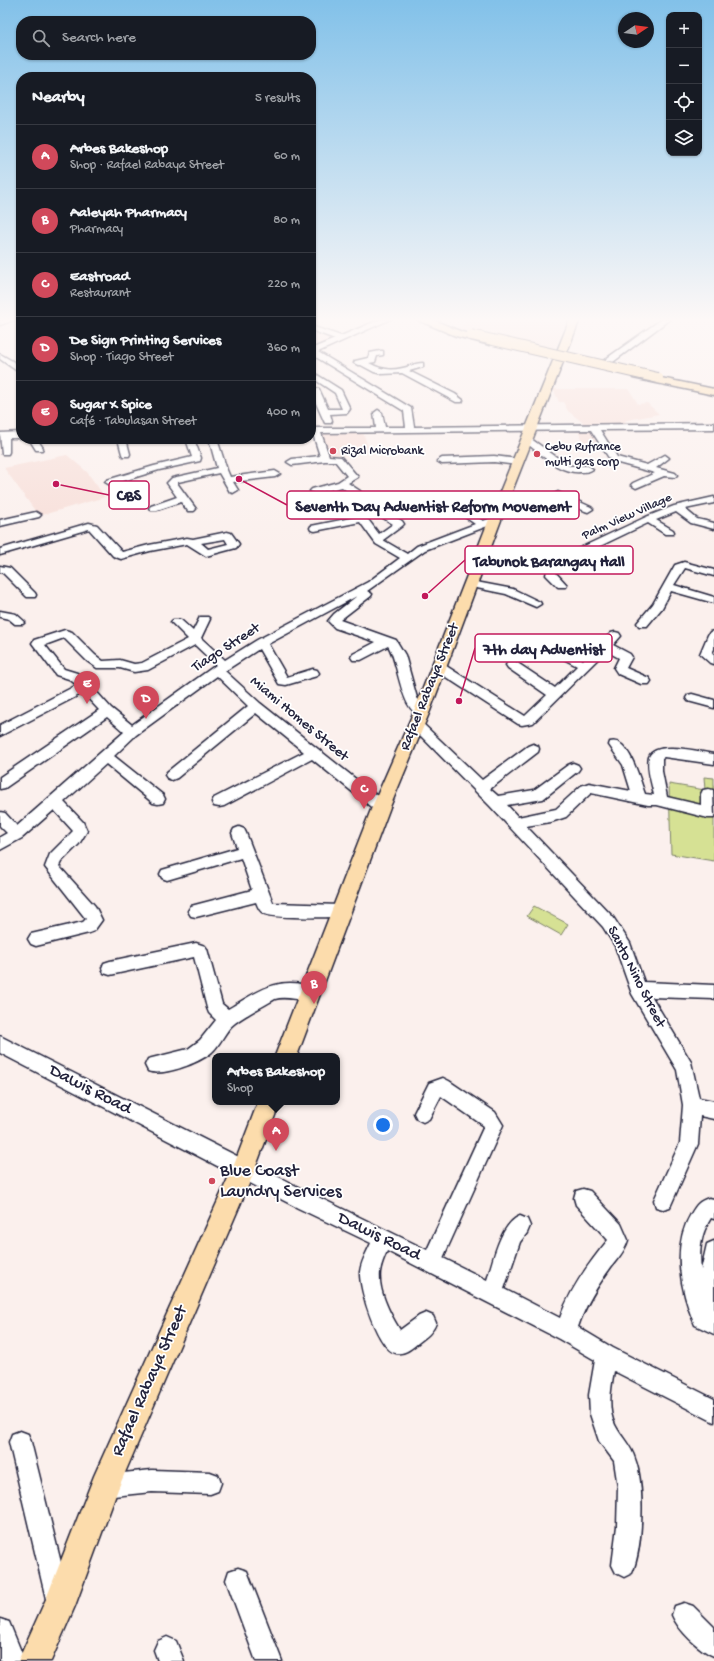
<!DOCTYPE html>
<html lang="en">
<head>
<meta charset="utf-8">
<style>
  :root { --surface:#171b24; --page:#20242c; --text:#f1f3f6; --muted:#9ea1a6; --line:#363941; --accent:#d1495b }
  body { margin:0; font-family:"Gochi Hand",sans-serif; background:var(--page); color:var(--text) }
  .controls { position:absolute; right:12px; top:12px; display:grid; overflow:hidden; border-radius:8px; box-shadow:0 1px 3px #0004 }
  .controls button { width:36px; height:36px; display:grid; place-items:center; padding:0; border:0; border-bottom:1px solid var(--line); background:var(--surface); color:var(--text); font:20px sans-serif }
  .compass { position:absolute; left:618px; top:12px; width:36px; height:36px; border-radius:50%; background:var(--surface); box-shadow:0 1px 3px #0004; rotate:77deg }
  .you { position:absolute; left:383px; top:1125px; width:14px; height:14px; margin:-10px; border:3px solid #fff; border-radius:50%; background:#1a73e8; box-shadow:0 0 0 6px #1a73e833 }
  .badge { display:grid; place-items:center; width:26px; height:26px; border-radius:50%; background:var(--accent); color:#fff; font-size:13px; font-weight:700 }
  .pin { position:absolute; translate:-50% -33px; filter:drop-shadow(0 1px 2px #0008) }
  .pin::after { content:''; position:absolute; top:21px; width:14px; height:12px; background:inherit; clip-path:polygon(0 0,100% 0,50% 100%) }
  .popup { position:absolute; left:212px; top:1053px; width:128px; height:52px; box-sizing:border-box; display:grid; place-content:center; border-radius:8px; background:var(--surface); filter:drop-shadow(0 1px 3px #0005); font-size:13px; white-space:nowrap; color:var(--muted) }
  .popup b { font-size:15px; color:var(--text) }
  .popup::after { content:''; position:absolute; left:50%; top:100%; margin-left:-8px; border:8px solid transparent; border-top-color:var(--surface) }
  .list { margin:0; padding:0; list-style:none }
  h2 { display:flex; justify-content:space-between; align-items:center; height:52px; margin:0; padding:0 16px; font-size:17px }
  h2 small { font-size:13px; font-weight:400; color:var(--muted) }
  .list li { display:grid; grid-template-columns:26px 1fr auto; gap:12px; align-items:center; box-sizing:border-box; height:64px; padding:0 16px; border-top:1px solid var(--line) }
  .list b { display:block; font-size:15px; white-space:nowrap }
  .list p { margin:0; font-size:13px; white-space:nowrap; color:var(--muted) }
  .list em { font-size:13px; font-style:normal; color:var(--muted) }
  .icon { flex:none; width:22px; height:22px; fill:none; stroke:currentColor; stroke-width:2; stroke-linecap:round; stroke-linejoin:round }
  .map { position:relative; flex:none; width:714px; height:1661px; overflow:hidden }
  .search { position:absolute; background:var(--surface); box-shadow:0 1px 3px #0004; left:16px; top:16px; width:300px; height:44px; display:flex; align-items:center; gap:10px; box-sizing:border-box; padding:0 14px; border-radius:16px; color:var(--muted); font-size:15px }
  .panel { position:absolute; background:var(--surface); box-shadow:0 1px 3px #0004; left:16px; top:72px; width:300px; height:372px; border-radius:16px }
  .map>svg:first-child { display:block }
  .built { fill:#f7ded8 }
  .green { fill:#d6e194; stroke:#7c8268 }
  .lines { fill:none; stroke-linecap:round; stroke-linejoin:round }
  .minor-casing { stroke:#22223b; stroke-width:3 }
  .major-casing { stroke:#22223b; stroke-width:3 }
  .minor { fill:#fff; fill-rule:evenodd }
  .major { fill:#fcdcac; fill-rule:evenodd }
  .major-bridge-casing { stroke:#22223b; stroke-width:12; stroke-linecap:butt }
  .major-bridge { stroke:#fcdcac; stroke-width:10 }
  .poi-dot { fill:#d1495b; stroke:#fff; stroke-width:1.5 }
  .labels { text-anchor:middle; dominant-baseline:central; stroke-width:3.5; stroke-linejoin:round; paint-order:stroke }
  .far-poi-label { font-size:13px; fill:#22223b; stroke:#fff; text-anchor:start }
  .far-street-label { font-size:13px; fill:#22223b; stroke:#fff }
  .street-label { font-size:15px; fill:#22223b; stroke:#fff }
  .near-street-label { font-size:18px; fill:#22223b; stroke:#fff }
  .near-poi-label { font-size:18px; fill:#22223b; stroke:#fff; text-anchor:start }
  .leader { fill:none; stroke:#c2185b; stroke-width:1.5 }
  .callout-dot { fill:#c2185b; stroke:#fff; stroke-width:1.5 }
  .callout { fill:#fff; stroke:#c2185b; stroke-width:1.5 }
  .callout-label { font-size:16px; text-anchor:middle; font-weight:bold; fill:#22223b }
</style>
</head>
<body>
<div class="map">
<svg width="714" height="1661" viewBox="0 0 714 1661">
  <rect width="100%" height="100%" fill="#fbf0ed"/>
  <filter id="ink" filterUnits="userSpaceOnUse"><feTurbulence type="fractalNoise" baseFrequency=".025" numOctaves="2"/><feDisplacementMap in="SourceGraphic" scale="8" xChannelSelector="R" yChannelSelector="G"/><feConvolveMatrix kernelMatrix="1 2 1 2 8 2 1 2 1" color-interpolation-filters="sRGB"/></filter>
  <g filter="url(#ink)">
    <path class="built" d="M473,319h95l-13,31 -99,-21z
      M314,327l27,11 -30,12v-22z
      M553,389h76l9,15 9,-1 12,11 -32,6 -2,1 1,3 -40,1 -18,-14 -5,-9h-4z
      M593,429l7,14 -15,1 -7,-14z
      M363,432l7,21 -45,4 -8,-24z
      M67,455l20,17 18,25 -66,19 -35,-48z"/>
    <path class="green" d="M704,777l10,1v83l-43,-7 -2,-70 36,6z
      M534,906l34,18 -7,11 -34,-19z"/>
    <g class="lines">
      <g class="minor-casing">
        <path id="minor" d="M5,319h11l-16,6v-4z
          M381,319h10l-73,33 93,56 3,19 300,-4v6l-114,1 17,27 30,8 18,-10 4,3 -13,10 19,5 2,2 -2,2 -11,-1 -28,12 -5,-3 2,-2 22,-10 -44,-12 -20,-31 -270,3 8,23 12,1 17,20 -10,6 12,8 5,7 37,23 2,3 -2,2 -19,14 24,14 10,-8 58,-22 -20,-14 -2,-2 2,-2h6l22,15 12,-4 5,3 -2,2 -73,28 -58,41 5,3 -1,2 -31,24 56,20 9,15 12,43 11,13 -2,3c-25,8 -27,-54 -38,-68l-27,14h-8l-2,-3 2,-3 23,-12 -41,-14 -7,-7 6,-7 23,-18 -89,48 19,33 26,-8 4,1 2,3 -2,3 -31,9 -7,-1 -20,-35 -34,22 35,32 126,100 2,4 -2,4 -5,1 -5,-1 -64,-52 -88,47 -5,1 -5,-1 -2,-4 2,-4 90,-46 -48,-39 -79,65 -5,2 -5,-2 -2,-3 2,-3 81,-66 -31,-30 -81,59 -22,21 49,39 2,4 -2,4 -5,1 -5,-1 -47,-39 -42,38 19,20 4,9 -8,13 -18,18 -2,4 36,40 7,14 -8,11 -5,2 -53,13 -5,-2 -3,-5 3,-5 52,-12 3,-3 -41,-52 5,-13 23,-23 -19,-21 -32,28 -22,12v-13l7,-4 -7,-7v-14l5,1 12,13 107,-94 -17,-15 -102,71 -5,1v-12l99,-67 -16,-17 -83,43v-11l77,-40 -8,-6 -13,-4 -24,-32 2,-3 31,-10 7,2 23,23 8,6 17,-1 14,4 8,-1 46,-24 -17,-17 2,-2h8l12,11 7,-14h8l2,2 -9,19 24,22 32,-20 111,-58 32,-24 -24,-14 -16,-22 -45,9 -4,-1 -1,-2 1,-2 45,-9 -3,-4 2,-15 -13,-11 -27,7 -5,-3 2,-2 26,-7 9,-6 -12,-15h-10l-33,4 -5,-3 5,-3 28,-3 -7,-22h-2v-6h65l-2,-15 4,-3 4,3 3,14h21l-2,-16 -93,-57v-5l24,-10 -24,-9v-4l30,10zM364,506l29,18 -14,10 -16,-21zM64,638l23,23 10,7h23l14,4 14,-2 47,-25 21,20 -84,60 -21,-17 -26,-29 -8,-6 -13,-4 -19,-24z
          M662,319h8l-61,46h-6v-4z
          M380,351h3v4l-6,1 -2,6 -6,1c15,8 26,8 41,3 5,-2 8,-3 13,-3v4l-14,4 46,23 8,6 -1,2h-6l-54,-29 -20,1 -8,-2 -13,-7h-3l-4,-2 1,-2 13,-3 2,-5z
          M0,354l21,12v5h-4l-17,-12z
          M311,371l30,19 9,19 -3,4 -17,1 2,7 -1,2h-6l-1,-2 -13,-29v-5l8,2 9,20h14l-7,-16 -24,-16z
          M21,432v6h-12v14l-1,2h-6l-2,-21z
          M527,436l42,30h19l5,3c-4,3 -7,3 -12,3 -22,2 -40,-18 -57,-31l-1,-2 1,-2z
          M32,439h8l-1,3 4,6 -1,2h-6l-5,-8z
          M118,439h8l4,15 -1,2h-6l-1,-2z
          M186,439h8l7,19 -1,3 -41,9 -49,15 -5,-3 2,-2 47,-14 38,-9z
          M209,439h8l10,31 3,7 45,-6 5,3 -5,3 -42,5 5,8 -5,3 -3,-1 -11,-19 -41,9 -1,1 19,26 -2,2h-6l-7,-9 -24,8h-6l-2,-2 2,-2 26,-9 -10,-14 5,-5 45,-10z
          M494,456l24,3 5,3 -5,3 -24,-3 -52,2 -5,-3 5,-3z
          M558,492l33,15 2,2 -5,3 -3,-1 -27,-12 -30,14 -30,-7 -2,-2 5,-3 26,6z
          M714,497v6l-29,6 12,10 17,4v6l-23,-6 -15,-11 -20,8 17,10 1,2 -1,2h-8l-17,-11 -77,37 -15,13 11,12 -1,2h-8l-12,-12 1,-5 16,-14 83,-39 28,-11z
          M36,512l5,3 -2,2 -39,9v-6z
          M89,523l8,2 25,27 27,-7 38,-7 6,1 34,-7 4,1 8,11 -3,4 -30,8 -19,-12 -37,7 -29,8 -8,-3 -24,-27 -89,26v-6zM225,539l3,5 -20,5 -7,-6z
          M684,562l30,8v6l-29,-8 -11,17 40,12v6l-43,-12 -9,17 -15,18h-8l-2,-3 16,-19 22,-39z
          M0,566l10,2 25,25 1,2 -1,2h-8l-24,-24 -3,-1z
          M471,581l42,8 27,13 1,2 -5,3 -30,-13 -39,-8 -1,-2z
          M0,611l16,3 9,8 -2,2h-8l-6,-5 -9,-2z
          M714,631v18l-2,4 2,1v10l-4,-1 -10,-9 8,-19 2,-3z
          M615,632l4,1 2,3 -8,9 17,9 2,3 -6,11 23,10 2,3 -2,3h-8l-23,-10 -4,-6 5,-10 -13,-7 -73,72 -11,2 -4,-1 -83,-54 -2,-3 2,-3h8l82,52 22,-21 -39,-27 -2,-3 2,-3h8l39,26 22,-22 -36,-19 -2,-3 2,-3h8l34,19 28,-27z
          M692,694l22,6v8l-26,-7 -2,-3 2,-3z
          M416,720l4,1 62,59 46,-34 5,-2 5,2 1,3 -1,3 -48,37 8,7 36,-6 34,-25 5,-2 5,2 2,3 -2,3 -35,28 -36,6 11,12 38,-8 25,-23 8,-3 42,8 -8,-26 -14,-20 1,-3c19,-6 30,39 35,52l9,1c-2,-11 -8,-27 -5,-38 6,-17 51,-5 65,-3v10l-50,-7 -2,1v13l5,26 34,8v-11l2,-4 5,-1 5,1 1,28h-6l-51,-13h-9l-57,-12 -25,24 -15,5 -25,4 87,91 17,26 14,39 70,3v14l-62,-2 39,65 8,36 15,3v18l-14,-3 -2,28 -28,63 -7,2 -7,-2 -2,-7 26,-57 3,-38 -6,-35 -45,-76 -17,-48 -12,-19 -113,-121 -78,-79 -2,-3 2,-3z
          M239,827l5,2 2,4 27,70 67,2 5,1 3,5 -3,5 -5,1c-15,0 -64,2 -75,-3 -5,-2 -7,-7 -9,-12l-60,15 -5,-1 -3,-5 3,-5 61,-16 -11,-32 -74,22 -5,-2 -2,-4 2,-4 75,-22 -5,-15 2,-4z
          M196,943l9,3 2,3 15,55 6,5c29,-17 51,-35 87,-21l2,5 -2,5c-13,5 -27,-3 -40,1 -13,8 -28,15 -40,24 -10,7 -14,21 -23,29 -13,11 -49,25 -64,19l-3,-6 3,-6 40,-10 12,-9 16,-20 -7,-7 -2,-5 -13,-51 -84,18 -6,-2 -2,-5 2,-5 6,-2z
          M0,1036l312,158 115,56 57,-124 -43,-30 -12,23 -6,3 -6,-3 -3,-6 15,-30 14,-5 6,3 46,31 8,13 -60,133 44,22c6,-19 13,-56 33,-64l7,3 3,7 -3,7 -7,9 -16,47 56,29c10,-29 29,-55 48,-78l-32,-35 -2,-7 2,-7 7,-2 7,2 31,33 7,16c-3,11 -10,18 -17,27 -13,18 -26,38 -33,60l35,21 101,51v23l-100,-51c-3,16 -7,38 1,54 6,12 16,20 20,34 10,26 8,89 -3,114l-8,4 -8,-4 -4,-8 5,-39 1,-39 -4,-26 -15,-20 -9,-27 -1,-19 6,-35 -36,-21 -172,-88c-3,7 -6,13 -7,21 -2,19 10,42 20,58l19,-14 7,-3 7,3 3,7c-3,9 -10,14 -18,20 -6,5 -14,12 -22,10 -18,-3 -37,-64 -36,-81 1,-10 7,-20 11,-29l-73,-35 -298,-155z
          M709,1198l5,1v20l-3,-1c-11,17 -12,33 -10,52l6,-26 7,-3v93l-19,-9c-14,-33 -24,-78 -4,-111 5,-9 8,-13 18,-16z
          M20,1431l8,3 3,8 39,157 -3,9 -9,3 -9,-3 -3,-9 -37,-157 3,-8z
          M152,1470l58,2 8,3 3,8 -3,8 -8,3 -58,-2 -48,5 -8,-3 -3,-8 3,-8 8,-3z
          M238,1568l9,3 35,90h-26l-30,-81 3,-9z
          M684,1603l9,3 21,21v29c-15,-6 -36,-26 -42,-41l3,-9z
          M0,1619l9,3 16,39h-25z
          M167,1637l9,4 8,20h-26l-4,-11 4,-9z"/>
      </g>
      <g class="major-casing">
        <path id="major" d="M418,319h13l31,13 31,8 2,2 -5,3 -34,-9 -36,-15z
          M570,319h10l-73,185 -77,207 -40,96 -93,249h-22l97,-249 42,-96 81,-207z
          M637,373l77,16v6l-81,-17 -1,-2 1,-2z
          M258,1102h22l-28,75 -134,312 -43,117 -24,55h-33l28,-62 48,-123 140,-311z"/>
      </g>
      <use href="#minor" class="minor"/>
      <use href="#major" class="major"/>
      <g class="major-bridge-casing">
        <path id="major-bridge" d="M471,335l187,43"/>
      </g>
      <use href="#major-bridge" class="major-bridge"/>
    </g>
  </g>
  <linearGradient id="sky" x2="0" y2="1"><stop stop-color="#82c1e9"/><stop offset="0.58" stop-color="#fdf8f7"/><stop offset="1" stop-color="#fdf8f7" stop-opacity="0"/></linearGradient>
  <rect width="714" height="551" fill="url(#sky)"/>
  <g class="poi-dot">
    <circle cx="333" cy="451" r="4"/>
    <circle cx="537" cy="454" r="4"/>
    <circle cx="212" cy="1181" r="4"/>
  </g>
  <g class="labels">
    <g class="far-poi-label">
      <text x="545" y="447">Cebu Rufrance<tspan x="545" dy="15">multi gas corp</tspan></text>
      <text x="341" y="451">Rizal Microbank</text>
    </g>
    <g class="far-street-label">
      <text transform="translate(627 517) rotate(-24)">Palm View Village</text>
    </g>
    <g class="street-label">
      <text transform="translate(226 648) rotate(-33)">Tiago Street</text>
      <text transform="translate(430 687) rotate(-68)">Rafael Rabaya Street</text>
      <text transform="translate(299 719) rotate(40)">Miami Homes Street</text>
      <text transform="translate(636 977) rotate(63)">Santo Nino Street</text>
    </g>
    <g class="near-street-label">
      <text transform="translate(90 1090) rotate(27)">Dawis Road</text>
      <text transform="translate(379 1237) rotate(26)">Dawis Road</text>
      <text transform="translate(150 1381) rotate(-66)">Rafael Rabaya Street</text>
    </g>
    <g class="near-poi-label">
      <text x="220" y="1171">Blue Coast<tspan x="220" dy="21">Laundry Services</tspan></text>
    </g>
  </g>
  <path class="leader" d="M56 484L109 495M239 479L287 505M425 596L465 560M459 701L475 648"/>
  <g class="callout-dot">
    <circle cx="56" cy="484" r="4"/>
    <circle cx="239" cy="479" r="4"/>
    <circle cx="425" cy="596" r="4"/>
    <circle cx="459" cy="701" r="4"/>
  </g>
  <g class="callout">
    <rect x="109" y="481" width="40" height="28" rx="4"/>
    <rect x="287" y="491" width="292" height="28" rx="4"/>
    <rect x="465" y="546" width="168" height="28" rx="4"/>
    <rect x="475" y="634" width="137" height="28" rx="4"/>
  </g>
  <g class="callout-label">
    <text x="129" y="500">CBS</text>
    <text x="433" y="511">Seventh Day Adventist Reform Movement</text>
    <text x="549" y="566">Tabunok Barangay Hall</text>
    <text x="544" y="654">7th day Adventist</text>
  </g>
</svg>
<div class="controls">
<button>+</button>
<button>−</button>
<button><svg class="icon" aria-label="locate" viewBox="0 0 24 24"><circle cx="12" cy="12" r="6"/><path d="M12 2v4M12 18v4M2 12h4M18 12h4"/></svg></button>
<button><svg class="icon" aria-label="layers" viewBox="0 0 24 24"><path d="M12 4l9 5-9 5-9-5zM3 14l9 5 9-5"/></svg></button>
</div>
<svg class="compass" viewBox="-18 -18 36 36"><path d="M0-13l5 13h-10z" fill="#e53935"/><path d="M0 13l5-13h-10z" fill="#9ea1a6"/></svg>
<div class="you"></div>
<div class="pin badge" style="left:276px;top:1151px">A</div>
<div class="popup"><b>Arbes Bakeshop</b>Shop</div>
<div class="pin badge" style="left:314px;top:1004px">B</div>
<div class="pin badge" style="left:364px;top:809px">C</div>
<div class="pin badge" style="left:146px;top:719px">D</div>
<div class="pin badge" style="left:87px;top:704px">E</div>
<div class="search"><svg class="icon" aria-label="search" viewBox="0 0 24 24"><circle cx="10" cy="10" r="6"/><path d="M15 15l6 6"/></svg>Search here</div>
<section class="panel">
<h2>Nearby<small>5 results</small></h2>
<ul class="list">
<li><span class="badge">A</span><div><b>Arbes Bakeshop</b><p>Shop · Rafael Rabaya Street</p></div><em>60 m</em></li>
<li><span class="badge">B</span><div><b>Aaleyah Pharmacy</b><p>Pharmacy</p></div><em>80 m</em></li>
<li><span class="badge">C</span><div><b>Eastroad</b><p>Restaurant</p></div><em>220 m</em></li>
<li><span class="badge">D</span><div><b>De Sign Printing Services</b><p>Shop · Tiago Street</p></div><em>360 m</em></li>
<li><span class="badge">E</span><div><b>Sugar X Spice</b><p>Café · Tabulasan Street</p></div><em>400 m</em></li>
</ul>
</section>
</div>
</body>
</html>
